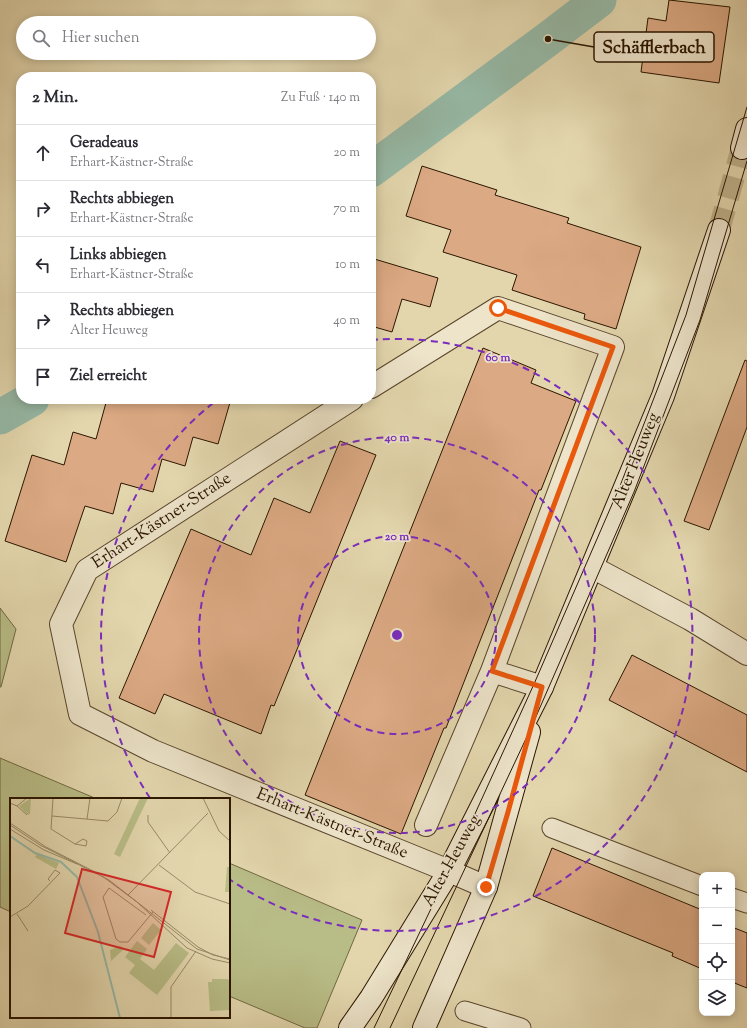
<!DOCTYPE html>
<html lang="de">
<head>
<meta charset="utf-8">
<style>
  :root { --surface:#fff; --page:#f7f7f7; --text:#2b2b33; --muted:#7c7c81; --line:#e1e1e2 }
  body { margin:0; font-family:"Sorts Mill Goudy",serif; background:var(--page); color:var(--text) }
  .controls { position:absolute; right:12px; bottom:12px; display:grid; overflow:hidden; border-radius:8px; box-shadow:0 2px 10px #0003 }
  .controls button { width:36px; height:36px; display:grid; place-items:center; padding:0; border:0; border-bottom:1px solid var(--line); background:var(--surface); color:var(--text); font:20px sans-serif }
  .stop { position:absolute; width:12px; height:12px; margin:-9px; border:3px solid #ea580c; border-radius:50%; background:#fff }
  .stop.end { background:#ea580c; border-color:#fff; box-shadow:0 1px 4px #0008 }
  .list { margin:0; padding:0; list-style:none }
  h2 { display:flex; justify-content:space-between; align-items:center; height:52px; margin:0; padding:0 16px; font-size:17px }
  h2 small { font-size:13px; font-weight:400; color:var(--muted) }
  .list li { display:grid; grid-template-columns:26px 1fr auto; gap:12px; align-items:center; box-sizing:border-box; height:56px; padding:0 16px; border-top:1px solid var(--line) }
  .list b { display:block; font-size:15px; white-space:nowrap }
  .list p { margin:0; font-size:13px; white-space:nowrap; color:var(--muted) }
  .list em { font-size:13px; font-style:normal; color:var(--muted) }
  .icon { flex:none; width:22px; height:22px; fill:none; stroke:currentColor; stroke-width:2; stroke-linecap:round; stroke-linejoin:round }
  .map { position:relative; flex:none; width:747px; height:1028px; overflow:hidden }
  .search { position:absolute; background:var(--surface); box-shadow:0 2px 10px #0003; left:16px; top:16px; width:360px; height:44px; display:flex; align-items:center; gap:10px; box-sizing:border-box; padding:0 14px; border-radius:22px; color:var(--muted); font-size:15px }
  .panel { position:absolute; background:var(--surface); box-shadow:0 2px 10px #0003; left:16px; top:72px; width:360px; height:332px; border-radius:16px }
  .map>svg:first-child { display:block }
  .green { fill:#b8bc86; stroke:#716843 }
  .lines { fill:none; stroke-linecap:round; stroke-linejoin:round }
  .canal { stroke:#96b9a6; stroke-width:35 }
  .building { fill:#dba983; stroke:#2a1500 }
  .secondary-tunnel { stroke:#beaf8a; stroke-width:22; stroke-dasharray:22 11; stroke-linecap:butt }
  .lane-casing { stroke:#58452b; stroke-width:21 }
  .street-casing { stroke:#58452b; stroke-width:24 }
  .secondary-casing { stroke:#2a1500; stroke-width:24 }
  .lane { stroke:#ede4ca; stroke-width:19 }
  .street { stroke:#ede4ca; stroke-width:22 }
  .secondary { stroke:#ede4ca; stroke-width:22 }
  .tram { stroke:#2a1500; stroke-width:1 }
  .route { stroke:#ea580c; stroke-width:5 }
  .ring { fill:none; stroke:#7b2cbf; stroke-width:2; stroke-dasharray:7 5 }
  .labels { text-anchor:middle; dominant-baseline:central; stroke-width:3.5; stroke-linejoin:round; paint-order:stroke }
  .street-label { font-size:17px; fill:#2a1500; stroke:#ede4ca }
  .inset-river { fill:none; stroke:#96b9a6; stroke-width:2 }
  .inset-road { fill:none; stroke:#998968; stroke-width:1 }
  .view { fill:#d62828; fill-opacity:0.15; stroke:#d62828; stroke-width:2 }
  .inset-edge { fill:none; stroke:#2a1500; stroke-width:2 }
  .centre { fill:#7b2cbf; stroke:#ede4ca; stroke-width:2 }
  .ring-label { font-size:12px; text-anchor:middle; font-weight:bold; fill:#7b2cbf; stroke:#ede4ca; stroke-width:3.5; stroke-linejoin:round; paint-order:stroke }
  .leader { fill:none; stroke:#2a1500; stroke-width:1.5 }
  .callout-dot { fill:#2a1500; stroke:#ede4ca; stroke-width:1.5 }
  .callout { fill:#ede4ca; stroke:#2a1500; stroke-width:1.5 }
  .callout-label { font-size:18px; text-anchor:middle; font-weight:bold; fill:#2a1500 }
</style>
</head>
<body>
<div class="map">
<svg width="747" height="1028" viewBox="0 0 747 1028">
  <rect width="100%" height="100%" fill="#e3d6ad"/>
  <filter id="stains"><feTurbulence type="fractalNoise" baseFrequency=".005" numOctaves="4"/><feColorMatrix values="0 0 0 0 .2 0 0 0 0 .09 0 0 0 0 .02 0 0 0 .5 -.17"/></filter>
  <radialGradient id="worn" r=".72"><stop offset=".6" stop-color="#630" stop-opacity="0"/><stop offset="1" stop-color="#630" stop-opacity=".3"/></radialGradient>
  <path class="green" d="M0,608l16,21 -15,58h-1z
    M0,758l97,41h-86v113l-11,-5z
    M229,863l133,57 -45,108h-12l-76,-32z"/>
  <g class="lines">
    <path class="canal" d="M371,170l177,-131 51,-39
      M0,417l32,-18"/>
  </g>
  <path class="building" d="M669,0l61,7 -11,76 -78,-11 7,-54 18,3z
    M422,166l75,24 -2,5 74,23 -2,5 74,24 -25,82 -32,-10 1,-5 -73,-24 5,-15 -74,-23 8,-22 -45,-14z
    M371,258l67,20 -8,29 -28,-8 -10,33 -21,-6z
    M483,348l53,22 -5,13 45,18 -35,89h-2l-93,238h-2l-43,106 -96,-39z
    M745,360l2,1v66l-38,103 -25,-9z
    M107,399h124l-13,45 -25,-7 -8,29 -23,-7 -9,33 -32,-9 -8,31 -28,-8 -19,56 -61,-21 27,-86 32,10 9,-33 23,7z
    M340,441l36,14 -102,251 -3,-1 -10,29 -97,-40 -9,20 -36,-16 72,-169 60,26 23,-57 36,15z
    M632,655l115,60v57l-138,-72z
    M552,848l150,62v59l-30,-13 1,-3 -140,-57z
    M732,927l15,6v55l-15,-6z"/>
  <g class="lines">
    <path class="secondary-tunnel" d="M719,230l23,-82"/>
    <g class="lane-casing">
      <path id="lane" d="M552,828l150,58
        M732,898l15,5
        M465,1011l56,17"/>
    </g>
    <g class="street-casing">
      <path id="street" d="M371,387l127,-79 115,39 -121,324 -66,154
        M352,399l-265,171 -26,54 19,90 73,37 296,120 37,16
        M592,567l98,52 57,35
        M492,671l50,16"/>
    </g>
    <g class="secondary-casing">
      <path id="secondary" d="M742,148l5,-19
        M350,1028l21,-30 78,-127 93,-184 121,-291 56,-166
        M424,1028l62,-141 43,-155"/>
    </g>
    <use href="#lane" class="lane"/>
    <use href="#street" class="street"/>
    <use href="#secondary" class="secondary"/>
    <path class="tram" d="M374,1028l75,-157 85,-187 86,-198 66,-171 61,-208
      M390,1028l141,-300 103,-236 66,-172 47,-159"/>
  </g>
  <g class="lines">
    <path class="route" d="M486,887l22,-75 34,-125 -50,-16 121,-324 -115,-39"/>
  </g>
  <g class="ring">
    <circle cx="397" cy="635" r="99"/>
    <circle cx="397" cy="635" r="198"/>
    <path d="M150 798A296 296 0 0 1 217 400M371 340A296 296 0 1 1 229 879"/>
  </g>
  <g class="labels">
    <g class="street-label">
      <text transform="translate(636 461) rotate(-68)">Alter Heuweg</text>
      <text transform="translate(162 521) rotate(-33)">Erhart-Kästner-Straße</text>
      <text transform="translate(332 824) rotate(22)">Erhart-Kästner-Straße</text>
      <text transform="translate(452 861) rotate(-61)">Alter Heuweg</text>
    </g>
  </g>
  <g transform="translate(10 798)">
    <rect width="220" height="220" fill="#e3d6ad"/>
    <path d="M21,0l-1,16 -2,1 -9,-9zM130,0h8l-28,59 -6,-3zM27,56l22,9 -3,6 -21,-12zM217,69h3v25h-5zM143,125l8,7 -12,15 -8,-7zM127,143l10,8 -7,10 14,11 22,-27 13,10 -32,42 -28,-22 6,-8 -10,-8zM110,148l4,3 -13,12 -1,-11zM202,181h16l2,3v28l-20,1 -2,-29h4z" fill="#b8bc86"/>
    <path class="inset-river" d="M0,38l25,17 26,9 16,15 21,55 22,86"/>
    <path class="inset-road" d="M43,0l-2,31 24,15M193,0l16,33 11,10M0,5l7,3 10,-8M7,8l10,9M138,17v7l22,31M42,18l56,5 9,-9 5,-14M77,21l3,-21M0,25l36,24 49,25M0,27l30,20 69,35 88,69 33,11M0,31l34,21 33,14M73,41l4,2 -1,5 -11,-2zM149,67l36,27 35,12M92,78l35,26 50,46 25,11 18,4M118,97l80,-82M141,112l47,37 15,8 17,4M7,116l11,17M136,117l-37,-27 -6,9 13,42 4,3h8l25,-30M0,119l18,-11 32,-33 -5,-3 -7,9 2,2M161,220v-31l25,-36"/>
    <path class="view" d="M72,71l89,23 -17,65 -89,-24z"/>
    <rect width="220" height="220" class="inset-edge"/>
  </g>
  <circle cx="397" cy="635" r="6" class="centre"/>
  <g class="ring-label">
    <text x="498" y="361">60 m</text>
    <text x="397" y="441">40 m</text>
    <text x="397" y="540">20 m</text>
  </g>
  <path class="leader" d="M548 39L594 47"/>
  <circle class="callout-dot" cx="548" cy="39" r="4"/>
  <rect class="callout" x="594" y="32" width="120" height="30" rx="4"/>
  <g class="callout-label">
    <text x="654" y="53">Schäfflerbach</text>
  </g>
  <rect width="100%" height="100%" filter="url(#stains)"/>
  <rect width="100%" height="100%" fill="url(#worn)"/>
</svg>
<div class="controls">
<button>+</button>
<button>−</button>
<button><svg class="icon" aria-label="locate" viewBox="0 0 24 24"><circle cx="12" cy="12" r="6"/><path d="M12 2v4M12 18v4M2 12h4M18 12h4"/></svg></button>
<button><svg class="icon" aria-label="layers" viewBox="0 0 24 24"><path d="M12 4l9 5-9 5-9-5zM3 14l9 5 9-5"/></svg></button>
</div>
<div class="stop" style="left:498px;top:308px"></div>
<div class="stop end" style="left:486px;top:887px"></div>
<div class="search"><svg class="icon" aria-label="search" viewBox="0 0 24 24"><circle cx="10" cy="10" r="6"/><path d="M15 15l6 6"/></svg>Hier suchen</div>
<section class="panel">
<h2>2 Min.<small>Zu Fuß · 140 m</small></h2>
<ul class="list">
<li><svg class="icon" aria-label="ahead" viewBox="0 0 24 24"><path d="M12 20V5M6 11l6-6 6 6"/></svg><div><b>Geradeaus</b><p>Erhart-Kästner-Straße</p></div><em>20 m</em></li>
<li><svg class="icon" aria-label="right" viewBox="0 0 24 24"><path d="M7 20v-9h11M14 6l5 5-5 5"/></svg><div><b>Rechts abbiegen</b><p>Erhart-Kästner-Straße</p></div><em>70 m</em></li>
<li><svg class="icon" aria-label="left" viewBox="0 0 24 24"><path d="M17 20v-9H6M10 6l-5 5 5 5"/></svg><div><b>Links abbiegen</b><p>Erhart-Kästner-Straße</p></div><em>10 m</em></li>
<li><svg class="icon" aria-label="right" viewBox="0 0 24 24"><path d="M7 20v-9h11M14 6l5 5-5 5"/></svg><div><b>Rechts abbiegen</b><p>Alter Heuweg</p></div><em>40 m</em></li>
<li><svg class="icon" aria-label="arrive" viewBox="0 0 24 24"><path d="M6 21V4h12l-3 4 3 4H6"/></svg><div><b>Ziel erreicht</b></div></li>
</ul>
</section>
</div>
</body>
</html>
